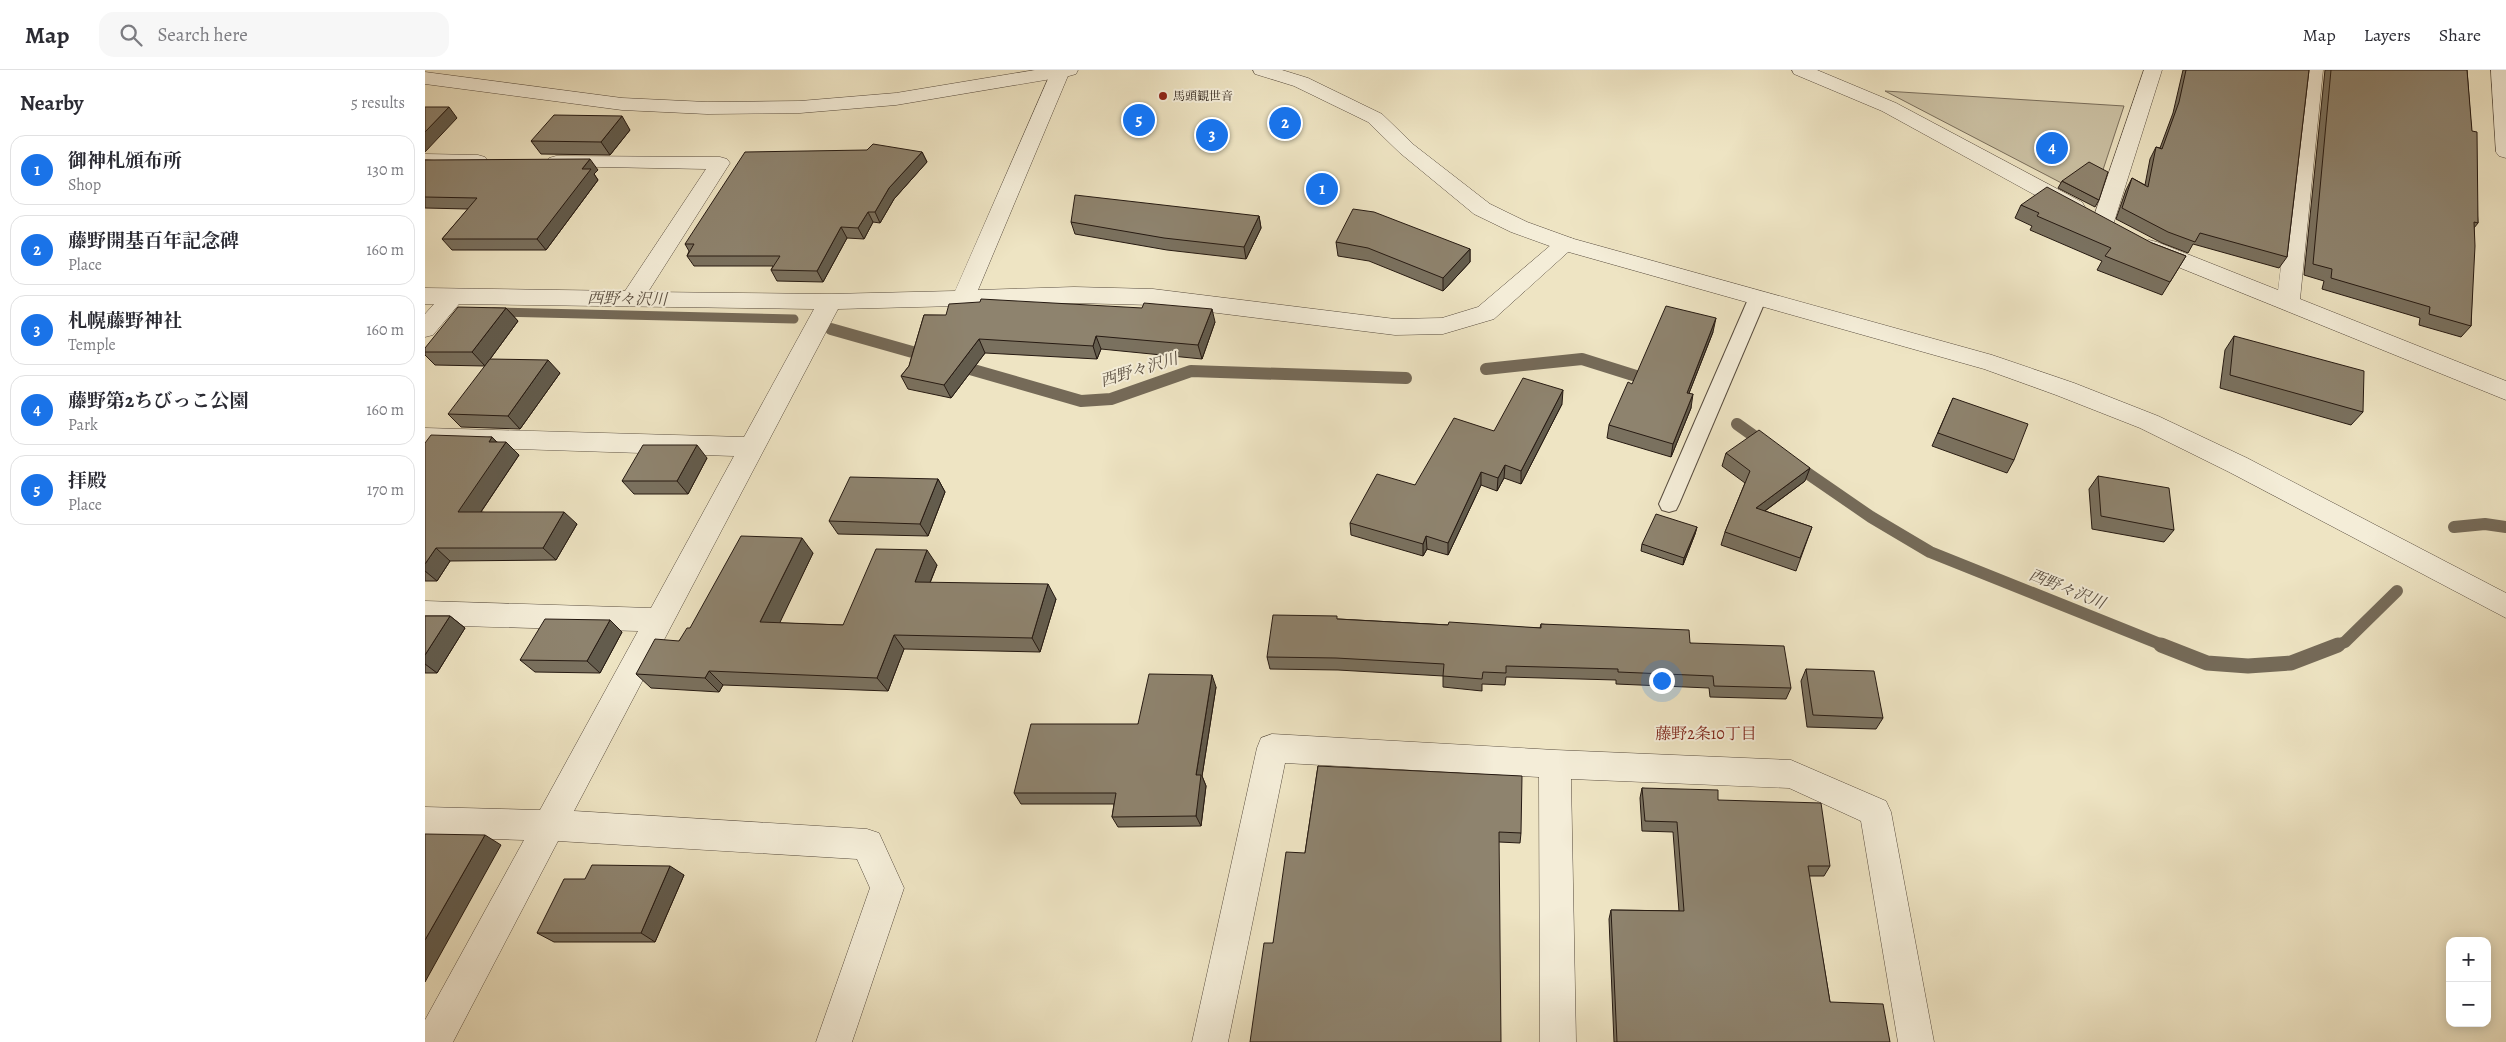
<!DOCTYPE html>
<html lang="en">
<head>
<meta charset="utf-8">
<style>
  :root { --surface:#fff; --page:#f7f7f7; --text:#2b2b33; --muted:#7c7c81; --line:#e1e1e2; --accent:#1a73e8 }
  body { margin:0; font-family:Alegreya,"Noto Serif JP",serif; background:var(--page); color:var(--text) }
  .controls { position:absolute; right:15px; bottom:15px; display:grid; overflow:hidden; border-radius:10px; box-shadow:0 2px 12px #0003 }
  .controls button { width:45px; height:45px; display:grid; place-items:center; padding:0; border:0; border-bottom:1px solid var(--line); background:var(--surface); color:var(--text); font:25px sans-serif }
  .you { position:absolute; left:1236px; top:610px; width:18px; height:18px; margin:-12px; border:4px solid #fff; border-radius:50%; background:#1a73e8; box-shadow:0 0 0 8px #1a73e833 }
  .badge { display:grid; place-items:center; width:32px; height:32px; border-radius:50%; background:var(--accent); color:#fff; font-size:16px; font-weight:700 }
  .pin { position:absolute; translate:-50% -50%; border:2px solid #fff; box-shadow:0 1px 5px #0006 }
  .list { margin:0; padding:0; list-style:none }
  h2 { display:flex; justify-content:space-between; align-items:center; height:65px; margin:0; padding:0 20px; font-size:21px }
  h2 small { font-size:16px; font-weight:400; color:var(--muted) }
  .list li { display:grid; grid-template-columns:32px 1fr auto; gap:15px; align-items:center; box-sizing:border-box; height:70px; margin:0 10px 10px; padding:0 10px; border:1px solid var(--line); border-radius:15px }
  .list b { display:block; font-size:19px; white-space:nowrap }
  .list p { margin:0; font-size:16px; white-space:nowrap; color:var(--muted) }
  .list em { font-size:16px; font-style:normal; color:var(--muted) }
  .icon { flex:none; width:28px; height:28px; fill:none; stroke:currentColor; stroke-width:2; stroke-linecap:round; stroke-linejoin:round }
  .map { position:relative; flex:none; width:2081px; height:972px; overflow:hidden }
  header { display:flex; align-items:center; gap:30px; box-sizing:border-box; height:70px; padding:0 25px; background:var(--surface); border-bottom:1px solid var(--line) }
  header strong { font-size:24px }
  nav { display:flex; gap:28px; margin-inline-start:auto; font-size:18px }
  .search { width:350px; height:45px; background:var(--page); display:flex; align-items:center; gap:12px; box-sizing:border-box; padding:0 18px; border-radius:15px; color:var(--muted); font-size:19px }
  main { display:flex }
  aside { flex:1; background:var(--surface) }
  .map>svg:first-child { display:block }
  .green { fill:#ccc2a5; stroke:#796e5c }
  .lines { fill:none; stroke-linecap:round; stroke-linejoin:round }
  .stream-far2 { stroke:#756a58; stroke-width:9 }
  .stream-far1 { stroke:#756a58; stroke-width:12 }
  .stream { stroke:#756a58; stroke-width:15 }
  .service-casing { stroke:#584c3e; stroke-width:2 }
  .minor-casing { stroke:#584c3e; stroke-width:1 }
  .tertiary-casing { stroke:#584c3e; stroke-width:1 }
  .service { fill:#f4edd8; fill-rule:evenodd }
  .minor { fill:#f4edd8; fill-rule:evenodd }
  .tertiary { fill:#f4edd8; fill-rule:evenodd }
  .wall { fill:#7a715f; stroke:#261a12 }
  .shaded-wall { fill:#635c4d; stroke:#261a12 }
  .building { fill:#8e836e; stroke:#261a12 }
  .poi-dot { fill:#8f2418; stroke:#f4edd8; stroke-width:2 }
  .labels { text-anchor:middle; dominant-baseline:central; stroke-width:4; stroke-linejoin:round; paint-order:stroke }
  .far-poi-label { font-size:12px; fill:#261a12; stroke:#f4edd8; text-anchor:start }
  .water-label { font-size:16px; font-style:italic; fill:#5b4f41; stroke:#f4edd8 }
  .neighbourhood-label { font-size:16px; fill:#7a1f14; stroke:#f4edd8 }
</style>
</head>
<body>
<header>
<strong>Map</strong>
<div class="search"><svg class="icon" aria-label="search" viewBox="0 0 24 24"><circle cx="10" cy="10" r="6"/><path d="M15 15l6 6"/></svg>Search here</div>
<nav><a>Map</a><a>Layers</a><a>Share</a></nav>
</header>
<main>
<aside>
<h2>Nearby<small>5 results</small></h2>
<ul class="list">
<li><span class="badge">1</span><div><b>御神札頒布所</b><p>Shop</p></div><em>130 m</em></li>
<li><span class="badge">2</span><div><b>藤野開基百年記念碑</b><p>Place</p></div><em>160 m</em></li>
<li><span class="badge">3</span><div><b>札幌藤野神社</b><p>Temple</p></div><em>160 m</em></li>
<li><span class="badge">4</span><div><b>藤野第2ちびっこ公園</b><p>Park</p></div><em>160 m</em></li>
<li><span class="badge">5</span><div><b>拝殿</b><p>Place</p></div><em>170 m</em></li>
</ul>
</aside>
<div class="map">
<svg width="2081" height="972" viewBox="0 0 2081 972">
  <rect width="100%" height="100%" fill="#eee4c3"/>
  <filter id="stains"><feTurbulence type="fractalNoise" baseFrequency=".004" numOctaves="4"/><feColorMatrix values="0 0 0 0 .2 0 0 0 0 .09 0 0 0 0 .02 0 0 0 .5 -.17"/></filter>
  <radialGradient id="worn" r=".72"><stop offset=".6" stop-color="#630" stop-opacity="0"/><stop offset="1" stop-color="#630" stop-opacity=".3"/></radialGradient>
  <path class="green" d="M1460,21l239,15 -28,85 -23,-2z"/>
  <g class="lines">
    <path class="stream-far2" d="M69,242l300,7"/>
    <path class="stream-far1" d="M406,259l99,28
      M531,295l125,36 30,-2 80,-28 215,7
      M1061,299l96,-10 70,22
      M1312,354l28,20
      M1369,394l77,53 59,35 235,94
      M2029,457l31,-3 21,3
      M1910,576l10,-4 52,-51"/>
    <path class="stream" d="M1736,575l46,18 41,3 43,-3 47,-18"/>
    <g class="service-casing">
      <path id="service" d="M1333,221l6,2 3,4 -88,207 -3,6 -7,2 -7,-2 -3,-6 90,-207 3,-4z"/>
    </g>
    <g class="minor-casing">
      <path id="minor" d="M627,0l18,1 -92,219 96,-3 79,2 242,30 47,-1 36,-11 80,-68 8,-2 8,2 3,5 -83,75 -51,15 -48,1 -242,-30 -79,-2 -236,6 -264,502 293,18 12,4 25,55 -52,154h-36l54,-154 -13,-29 -299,-18 -105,201h-28v-22l99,-180 -99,-3v-30l115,3 98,-179 -213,-6v-24l226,7 83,-152 -309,-10v-18l319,9 70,-128 -355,-5 -26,31 -8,2v-23l9,-10h-9v-16l200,3 81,-122 -157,-3 -3,-4 3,-4 7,-2 164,1 7,2 3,4 -82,129 182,2 125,-3z
        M1367,0h25l79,33 186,99 3,5 -3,5 -8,2 -8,-2 -184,-101 -88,-37z
        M1719,0h18l-48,152 -3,5 -8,2 -8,-2 -3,-5z
        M1880,0h18l-23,229 206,82v19l-365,-148 -3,-5 3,-5 8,-2 8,2 121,48z
        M2066,0h15v88l-7,-2 -3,-4z
        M0,84l53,1 7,2 3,4 -3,4 -7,2 -53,-1z
        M847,664l283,16 236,10 95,41 5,11 43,230h-36l-37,-221 -72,-33 -218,-9 5,263h-36l-1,-265 -254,-14 -57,279h-36l65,-294 4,-10z"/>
    </g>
    <g class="tertiary-casing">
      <path id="tertiary" d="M610,0h43l-2,4 -7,2 -173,29 -96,8 -93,1 -85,-4 -197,-26v-12l197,26 85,4 93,-1 96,-8z
        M828,0h29l26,8 74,36 32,31 76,59 37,18 47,17 418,116 82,28 84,33 89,42 259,135v25l-277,-146 -89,-44 -84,-33 -72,-26 -426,-120 -47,-17 -37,-18 -74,-61 -32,-31 -74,-36 -39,-12z"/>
    </g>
    <use href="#service" class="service"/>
    <use href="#minor" class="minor"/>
    <use href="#tertiary" class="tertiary"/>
  </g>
  <path class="wall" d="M1758,0h126l-22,187 -8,11 -86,-24 -5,9 -26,-10 -46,-24 10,-29 6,-12 13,7 5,-26 6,-12 4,1 13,-35z
    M1900,0h142l11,153 -4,5 -3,98 -10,11 -42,-12 1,-7 -98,-29 2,-8 -20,-6z
    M205,60l-20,25 -69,-1 -10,-13z
    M497,82l5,10 -33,37 -14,24 -7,-1 -9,17 -17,-1 -24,44 -46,-1 -6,-11 2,-4h-79l-7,-10 2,-5 -4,-7z
    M0,90l173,10 -4,4 4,6 -52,70h-94l-10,-11 26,-30 -43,-1z
    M1637,111l37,19 -4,7 -37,-19z
    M1596,135l131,38 34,13 -24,39 -65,-25 5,-9 -72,-31 2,-4 -17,-8z
    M834,146l2,12 -15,31 -79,-9 -92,-16 -4,-12z
    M911,172l134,7v13l-27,29 -74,-30 -31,-5z
    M81,238l12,13 -33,45 -50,-1 -10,-10v-7z
    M499,245l291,7 -13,37 -101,-10 -4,10 -112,-6 -34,45 -43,-9 -7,-13 8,-10z
    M1288,262l-24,61 2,15 -20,49 -64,-19 2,-13 23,-41z
    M1809,266l129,76 -12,13 -131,-37 5,-38z
    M135,303l-40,56 -59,-2 -13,-13z
    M1528,328l61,62 -7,13 -75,-27z
    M1137,334l-41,80 -17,-6 -7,13 -16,-6 -33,70 -21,-6 -4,7 -72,-21 -1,-12 65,-38 79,-54z
    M67,367l5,5 22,13 -38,57 96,12 -21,36 -106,1 -13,20h-12v-138z
    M1301,383l79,28 -40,30 47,16 -16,44 -75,-26 4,-13 20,-49 -23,-17z
    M282,388l-19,36h-54l-12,-13z
    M1673,406l76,54 -10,12 -72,-13 -3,-40z
    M513,409l7,13 -17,44 -90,-2 -9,-13z
    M1272,457l-2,7 -12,31 -42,-14 1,-7z
    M388,483l-34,70 64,2 94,-60 -7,18 126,16 -16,53 -136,-3 -16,42 -165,-6 -4,7 -68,-4 -15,-14 43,-33 11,-13z
    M0,546h25l15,12 -28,45h-12z
    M913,549l110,6 92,3 1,-4 149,19 101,45 -5,11 -76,-2 -1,-9 -93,-4v-4l-110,-3 -1,8 -23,-1v7l-39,-4v-11l-105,-6 -68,-1 -3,-12z
    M185,550l12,12 -22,41 -65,-1 -15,-12z
    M1381,599l77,49 -7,11 -69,-2 -6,-46z
    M791,617l-14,89 4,10 -5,40 -83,1 -6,-10 2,-13h-93l-7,-11 124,-69z
    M893,696l203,67 -1,10 -21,-1 -226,101 32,-90z
    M1217,718l76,12 112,66 -6,10h-15l21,126 60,40h-276l-5,-123 2,-9 68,1 -6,-79 -31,-1 -2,-33z
    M259,805l-29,67h-101l-17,-9 48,-54z"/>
  <path class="shaded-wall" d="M24,37l8,11 -32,34v-20z
    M197,46l8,14 -20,25 -9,-13z
    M497,82l5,10 -33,37 -14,24 -5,-11 14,-24z
    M165,89l8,11 -4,4 4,6 -52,70 -9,-11 45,-70z
    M443,142l5,10 -9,17 -6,-11z
    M834,146l2,12 -15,31 -2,-12z
    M416,157l6,11 -24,44 -6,-11z
    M1045,179v13l-27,29v-13z
    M81,238l12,13 -33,45 -13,-14z
    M787,239l3,13 -13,37 -4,-14z
    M1291,248l-3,14 -29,74 3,-13z
    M671,266l5,13 -4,10 -4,-13z
    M554,269l6,14 -34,45 -7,-13z
    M123,290l12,13 -40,56 -12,-13z
    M1138,320l-1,14 -41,80v-13z
    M1268,324l-2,14 -20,49 2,-13z
    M67,367l10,11 4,-6 13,13 -47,70 -14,-13 31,-70z
    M272,375l10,13 -19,36 -11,-13z
    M1080,395l-1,13 -7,13 1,-13z
    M1385,398l-5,13 -54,40 5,-13z
    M1056,402v13l-33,70v-12z
    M513,409l7,13 -17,44 -8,-12z
    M139,442l13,12 -21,36 -13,-12z
    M1272,457l-2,7 -12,31 1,-7z
    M1001,466l1,13 -4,7v-12z
    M377,468l11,15 -40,84 -13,-15z
    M11,478l14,13 -13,20 -12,-10v-7z
    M502,480l10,15 -13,32 -9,-15z
    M623,514l8,15 -16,53 -8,-14z
    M25,546l15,12 -28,45 -12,-9v-9z
    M185,550l12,12 -22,41 -13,-12z
    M469,565l10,14 -16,42 -11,-13z
    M284,601l14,14 -4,7 -14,-14z
    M787,605l4,12 -14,89 4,10 -5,40 -5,-10v-41z
    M60,765l16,10 -76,137v-42z
    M245,796l14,9 -29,67 -14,-9z"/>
  <path class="building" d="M1761,0h123l-22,187 -87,-24 -5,9 -27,-10 -46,-24 10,-30 16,9 8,-40 6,2 17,-47z
    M1906,0h136l5,61 5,1 1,91 -4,-1 1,24 -4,80 -42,-12 1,-7 -99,-29 1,-9 -19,-5z
    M0,37h24l-24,25z
    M129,45l68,1 -21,26 -70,-1z
    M448,74l49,8 -33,36 -14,24h-7l-10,16 -17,-1 -24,44 -46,-1 9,-14h-93l7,-12h-9l60,-92 122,-2z
    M165,89l-8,10h9l-54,70h-95l35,-41 -52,-1v-37z
    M1664,92l19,10 -9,28 -37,-19z
    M1622,117l105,56 34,13 -16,26 -65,-26 6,-8 -74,-32 2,-3 -18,-8z
    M650,125l184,21 -15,31 -80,-9 -93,-16z
    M928,139l21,3 96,37 -27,29 -75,-30 -32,-6z
    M556,229l161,9 2,-5 68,6 -14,36 -102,-9 -3,10 -114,-7 -35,46 -43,-9 8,-10 15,-51h22l3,-11 31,-2z
    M1241,236l50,12 -29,75 6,1 -20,50 -64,-19 19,-43 4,2z
    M33,237l48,1 -34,44h-47v-4z
    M1809,266l130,35 -1,41 -133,-37z
    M65,289l58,1 -40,56 -60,-2z
    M1098,308l40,12 -42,81 -16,-6 -7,13 -17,-6 -33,71 -22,-7 -3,8 -73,-21 27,-49 38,11 39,-67 40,13z
    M1528,328l75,26 -14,36 -76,-27z
    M1334,360l51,38 -54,40 56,19 -12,31 -75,-26 25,-61 -24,-18z
    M6,365l61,2 -3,5h17l-48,70h106l-21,36h-107l-11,16v-121z
    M218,375h54l-20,36h-55z
    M1673,406l71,12 5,42 -73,-14z
    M425,407l88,2 -18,45 -91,-3z
    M1231,444l41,13 -13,31 -42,-14z
    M316,466l61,2 -42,84 83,3 33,-76 51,1 -12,32 133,2 -16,54 -138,-3 -17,43 -168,-7 -4,7 -69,-4 19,-35 24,2 8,-13h3z
    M848,545l64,1v3l111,6 1,-3 92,6v-4l148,6 1,13 94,3 7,42 -77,-2 -1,-10 -95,-4v-3l-112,-3v7l-23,-1 -1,7 -39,-3 1,-12 -108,-6 -69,-1z
    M0,546h25l-25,39z
    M120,549l65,1 -23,41 -67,-1z
    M1381,599l68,2 9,47 -70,-3z
    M724,604l63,1 -16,100h5l-5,41 -84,1 4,-24h-102l17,-69h107z
    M893,696l204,10 -1,57 -22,-1 2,210h-251l14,-99h9l13,-91 19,1z
    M1217,718l76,2v10l103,3 9,63h-22l22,136 53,2 7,38h-273l-6,-132 73,1 -7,-89 -32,-1z
    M0,764l60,1 -60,105z
    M167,795l78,1 -29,67h-104l27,-54h21z"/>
  <circle class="poi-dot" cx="738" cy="26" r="5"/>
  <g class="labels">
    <g class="far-poi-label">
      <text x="748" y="26">馬頭観世音</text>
    </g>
    <g class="water-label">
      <text transform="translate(202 229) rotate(1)">西野々沢川</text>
      <text transform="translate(714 300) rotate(-17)">西野々沢川</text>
      <text transform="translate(1642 519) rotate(22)">西野々沢川</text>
    </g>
    <g class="neighbourhood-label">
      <text x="1281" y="664">藤野2条10丁目</text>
    </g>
  </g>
  <rect width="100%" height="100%" filter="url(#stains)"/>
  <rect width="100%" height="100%" fill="url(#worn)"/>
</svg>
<div class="controls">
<button>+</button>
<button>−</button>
</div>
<div class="you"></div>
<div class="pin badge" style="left:897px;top:119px">1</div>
<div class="pin badge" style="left:860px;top:53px">2</div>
<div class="pin badge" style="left:787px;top:65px">3</div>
<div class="pin badge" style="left:1627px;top:78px">4</div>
<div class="pin badge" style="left:714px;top:50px">5</div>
</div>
</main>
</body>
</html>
